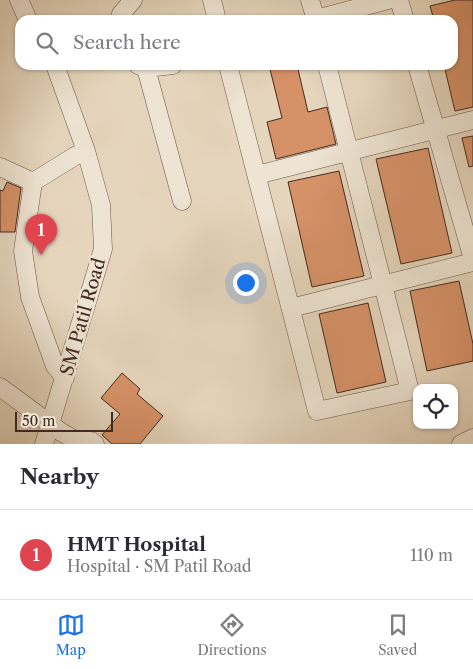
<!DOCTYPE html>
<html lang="en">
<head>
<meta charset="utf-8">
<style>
  :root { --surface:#fff; --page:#f2f2f3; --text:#2b2b33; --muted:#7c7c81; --line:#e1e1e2; --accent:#1a73e8 }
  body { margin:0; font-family:"Libre Caslon Text",serif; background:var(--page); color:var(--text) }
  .controls { position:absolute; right:15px; bottom:15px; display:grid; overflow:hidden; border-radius:10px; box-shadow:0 1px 4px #0004 }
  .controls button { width:45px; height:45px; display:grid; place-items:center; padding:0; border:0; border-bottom:1px solid var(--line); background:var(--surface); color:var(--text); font:25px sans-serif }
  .scale { position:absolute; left:15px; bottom:12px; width:98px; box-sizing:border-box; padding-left:5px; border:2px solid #422b22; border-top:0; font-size:14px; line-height:18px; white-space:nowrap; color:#422b22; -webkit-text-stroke:4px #eee4d3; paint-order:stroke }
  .you { position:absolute; left:245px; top:282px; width:18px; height:18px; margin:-12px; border:4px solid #fff; border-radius:50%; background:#1a73e8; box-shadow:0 0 0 8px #1a73e833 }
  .badge { display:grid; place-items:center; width:32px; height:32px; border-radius:50%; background:var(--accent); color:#fff; font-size:16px; font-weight:700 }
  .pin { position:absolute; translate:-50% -41px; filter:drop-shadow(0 1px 2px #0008) }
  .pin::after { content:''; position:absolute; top:26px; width:18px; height:15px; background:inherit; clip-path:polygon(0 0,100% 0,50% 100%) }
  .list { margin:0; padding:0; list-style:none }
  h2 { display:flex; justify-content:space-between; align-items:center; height:65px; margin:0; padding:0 20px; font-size:21px }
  h2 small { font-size:16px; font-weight:400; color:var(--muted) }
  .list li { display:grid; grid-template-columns:32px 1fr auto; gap:15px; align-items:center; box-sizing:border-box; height:90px; padding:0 20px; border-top:1px solid var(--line) }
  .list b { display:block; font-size:19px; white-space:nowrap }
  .list p { margin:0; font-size:16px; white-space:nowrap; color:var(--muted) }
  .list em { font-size:16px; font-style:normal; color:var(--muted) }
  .icon { flex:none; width:28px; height:28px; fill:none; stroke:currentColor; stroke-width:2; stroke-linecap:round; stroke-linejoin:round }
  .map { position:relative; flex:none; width:473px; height:444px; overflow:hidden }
  .search { position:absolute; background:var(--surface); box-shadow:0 1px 4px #0004; left:15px; right:15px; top:15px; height:55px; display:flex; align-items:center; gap:12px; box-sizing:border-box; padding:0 18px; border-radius:15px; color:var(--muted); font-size:19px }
  .sheet { height:155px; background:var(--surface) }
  nav { display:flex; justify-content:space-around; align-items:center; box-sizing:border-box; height:70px; border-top:1px solid var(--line); background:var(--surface); font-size:14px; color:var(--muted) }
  nav a { display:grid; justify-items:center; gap:2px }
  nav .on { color:var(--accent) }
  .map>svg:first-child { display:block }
  .building { fill:#d69167; stroke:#422b22 }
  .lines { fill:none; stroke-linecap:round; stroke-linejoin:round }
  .minor-casing { stroke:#6b5648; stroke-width:19 }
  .minor { stroke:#eee4d3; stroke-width:18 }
  .labels { text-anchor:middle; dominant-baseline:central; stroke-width:5; stroke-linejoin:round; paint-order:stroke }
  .street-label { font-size:18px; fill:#422b22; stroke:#eee4d3 }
</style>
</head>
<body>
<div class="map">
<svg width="473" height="444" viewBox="0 0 473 444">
  <rect width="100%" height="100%" fill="#e5d5bc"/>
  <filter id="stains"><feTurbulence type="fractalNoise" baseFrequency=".004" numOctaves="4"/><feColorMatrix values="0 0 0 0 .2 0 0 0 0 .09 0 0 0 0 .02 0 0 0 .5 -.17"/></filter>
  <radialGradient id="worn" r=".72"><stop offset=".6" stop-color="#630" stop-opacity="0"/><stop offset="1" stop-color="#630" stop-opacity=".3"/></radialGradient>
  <path class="building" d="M455,0h18v107l-18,4 -11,-46h9v-45h-19l-4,-14z
    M269,65h28l11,47 19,-5 9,37 -60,15 -9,-37 15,-4z
    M473,136v30l-4,1 -7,-29z
    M428,148l24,105 -51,11 -25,-105z
    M339,171l25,105 -52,11 -24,-105z
    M7,182l14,6 -6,44h-15v-42l3,1z
    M459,281l14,63v17l-46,10 -17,-80z
    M368,303l18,79 -49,11 -18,-79z
    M122,373l18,16 -3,5 26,22 -23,28h-28l-10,-9 18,-21 -19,-16z"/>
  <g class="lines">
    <g class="minor-casing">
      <path id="minor" d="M19,0l9,20
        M212,0l5,20
        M310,0l6,20
        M399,0l6,20
        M119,20l2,-6 12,-14
        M312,20l76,-20
        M138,65l8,3 27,-3
        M228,65l89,346 93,-20 -83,-326
        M417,65l56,194
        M146,68l36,133
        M0,167l33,15 -10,69 7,46 25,69 10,12
        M257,175l216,-55
        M33,182l42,-26 11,-5
        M291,308l182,-46
        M0,387l61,45 16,9 2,3
        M77,441h14l4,3
        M44,444l59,-195 -2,-44 -15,-54 -31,-86
        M461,444l12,-6"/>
    </g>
    <use href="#minor" class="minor"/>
  </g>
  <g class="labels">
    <g class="street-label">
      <text transform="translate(83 317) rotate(-74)">SM Patil Road</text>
    </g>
  </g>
  <rect width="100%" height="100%" filter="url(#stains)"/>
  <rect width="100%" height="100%" fill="url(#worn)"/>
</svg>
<div class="controls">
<button><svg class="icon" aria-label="locate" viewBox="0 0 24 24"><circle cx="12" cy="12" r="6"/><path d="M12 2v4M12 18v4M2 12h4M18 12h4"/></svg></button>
</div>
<div class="scale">50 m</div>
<div class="you"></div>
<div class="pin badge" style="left:41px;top:255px;background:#e0444e">1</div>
<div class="search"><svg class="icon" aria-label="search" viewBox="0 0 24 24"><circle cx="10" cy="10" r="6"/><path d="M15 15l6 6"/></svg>Search here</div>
</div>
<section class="sheet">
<h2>Nearby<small></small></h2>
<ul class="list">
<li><span class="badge" style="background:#e0444e">1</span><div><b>HMT Hospital</b><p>Hospital · SM Patil Road</p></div><em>110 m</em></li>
</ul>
</section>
<nav>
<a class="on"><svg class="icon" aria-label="map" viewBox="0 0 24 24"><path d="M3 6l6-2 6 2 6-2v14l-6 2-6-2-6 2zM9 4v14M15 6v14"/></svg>Map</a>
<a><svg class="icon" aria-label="directions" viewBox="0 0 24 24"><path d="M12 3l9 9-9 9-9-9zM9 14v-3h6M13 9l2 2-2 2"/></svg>Directions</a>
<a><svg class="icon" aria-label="saved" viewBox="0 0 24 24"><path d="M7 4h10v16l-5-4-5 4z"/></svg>Saved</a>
</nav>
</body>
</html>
